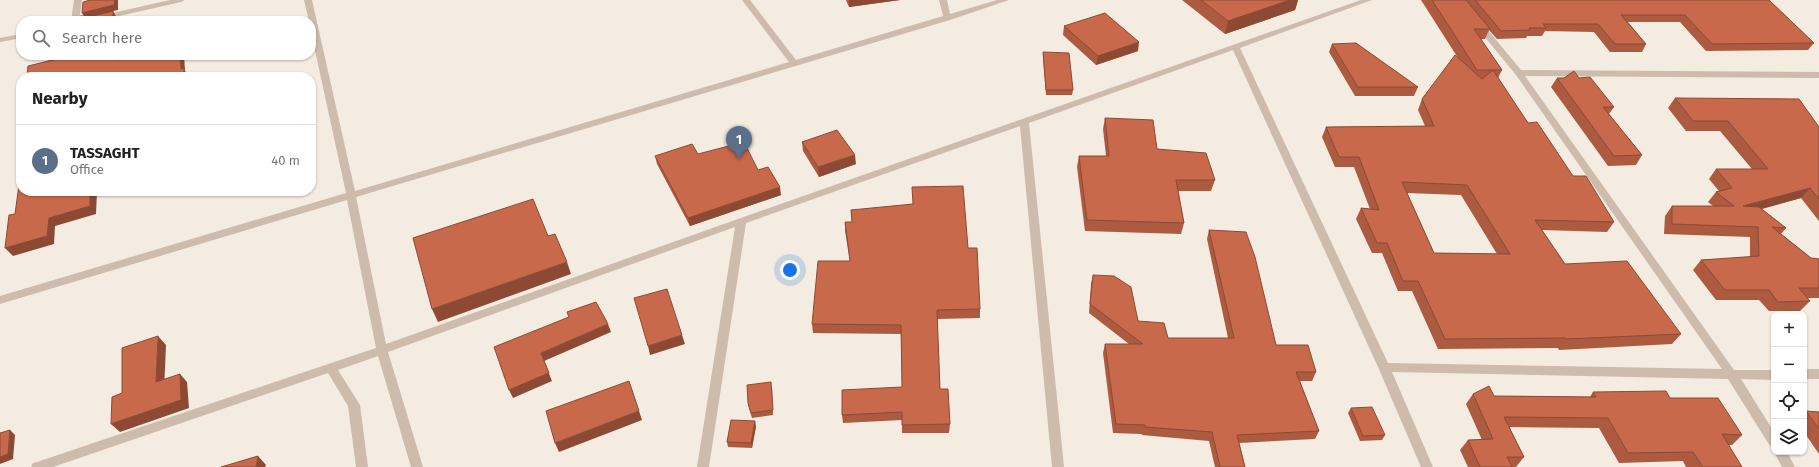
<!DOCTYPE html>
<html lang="en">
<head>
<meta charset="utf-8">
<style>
  :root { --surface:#fff; --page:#f2f2f2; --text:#222; --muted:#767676; --line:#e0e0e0; --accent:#db2777 }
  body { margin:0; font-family:"Fira Sans",sans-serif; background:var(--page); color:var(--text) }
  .controls { position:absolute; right:12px; bottom:12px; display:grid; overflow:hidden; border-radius:8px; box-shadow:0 1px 3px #0004 }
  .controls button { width:36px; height:36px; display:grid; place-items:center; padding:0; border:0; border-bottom:1px solid var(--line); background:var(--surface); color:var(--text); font:20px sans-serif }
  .you { position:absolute; left:790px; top:270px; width:14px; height:14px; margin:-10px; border:3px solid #fff; border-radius:50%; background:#1a73e8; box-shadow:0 0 0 6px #1a73e833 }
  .badge { display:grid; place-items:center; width:26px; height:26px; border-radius:50%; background:var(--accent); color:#fff; font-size:13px; font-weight:700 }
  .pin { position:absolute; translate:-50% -33px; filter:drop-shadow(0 1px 2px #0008) }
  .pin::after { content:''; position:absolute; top:21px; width:14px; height:12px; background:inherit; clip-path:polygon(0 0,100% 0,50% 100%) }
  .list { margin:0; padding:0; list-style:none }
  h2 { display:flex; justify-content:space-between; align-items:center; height:52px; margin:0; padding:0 16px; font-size:17px }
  h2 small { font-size:13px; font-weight:400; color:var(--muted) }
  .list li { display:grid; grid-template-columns:26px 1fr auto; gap:12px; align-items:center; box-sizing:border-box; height:72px; padding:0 16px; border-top:1px solid var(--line) }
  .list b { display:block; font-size:15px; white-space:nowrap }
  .list p { margin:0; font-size:13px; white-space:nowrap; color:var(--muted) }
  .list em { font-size:13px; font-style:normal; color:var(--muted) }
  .icon { flex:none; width:22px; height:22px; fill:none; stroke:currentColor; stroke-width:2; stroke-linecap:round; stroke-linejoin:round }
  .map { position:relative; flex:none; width:1819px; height:467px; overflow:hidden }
  .search { position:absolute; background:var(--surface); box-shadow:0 1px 3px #0004; left:16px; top:16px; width:300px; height:44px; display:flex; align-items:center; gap:10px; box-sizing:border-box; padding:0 14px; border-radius:16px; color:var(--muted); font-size:15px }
  .panel { position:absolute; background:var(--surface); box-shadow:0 1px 3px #0004; left:16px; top:72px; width:300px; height:124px; border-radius:16px }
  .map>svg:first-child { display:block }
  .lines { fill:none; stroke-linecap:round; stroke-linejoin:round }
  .minor { fill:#cdbbac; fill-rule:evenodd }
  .wall { fill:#ac5a40; fill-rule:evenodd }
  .shaded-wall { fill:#8c4a34 }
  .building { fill:#c8694b; stroke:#8c4a34; fill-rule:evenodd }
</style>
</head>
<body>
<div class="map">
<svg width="1819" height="467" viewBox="0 0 1819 467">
  <rect width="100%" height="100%" fill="#f4ebe1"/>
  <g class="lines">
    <path class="minor" d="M74,0h8l-3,21h-8z
      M170,0h15l-4,2 -84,19h-15l4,-2z
      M304,0h8l43,191 434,-129 -47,-62h8l46,60 147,-44 -4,-16h8l3,14 47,-14h12l-59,20 -594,177 30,147 352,-125 623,-219h11l-132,48 148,315 334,6 -206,-294 -41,-50 1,-2h6l39,47 298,2v6l-294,-2 209,294h40v10l-33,-1 33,53v15l-4,-1 -42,-67 -336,-7 41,95h-12l-43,-100 -145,-317 -204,73 35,344h-12l-32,-341 -274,97 -37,244h-12l38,-240 -347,125 35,115h-12l-33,-111 -40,14 22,35 8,62h-12l-8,-61 -20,-33 -275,94h-22l2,-4 4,-1 339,-114 -29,-148 -347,104v-8l346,-103 -35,-161v-11h-2z
      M21,34v4l-21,4v-4z
      M1804,369h15v10h-15z
      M1774,452h13l8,15h-13z"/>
  </g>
  <path class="wall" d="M846,0h54l-51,7z
    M1182,0h116l-3,10 -70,24z
    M1421,0h348l45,43 -6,7 -102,1 -26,-29h-52l18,22 -4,8h-32l-16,-20 -49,-1 -3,5h-15l-1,2 -29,1 -8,-9 -4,9h-4l21,31 -4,8 30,45 45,53 41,46 -7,10 -65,-2 23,34 116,70 -9,10 -113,6 -1,-2 -120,1 -26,-58h-14l-16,-38h-10l-16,-34 5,-11 9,1 -16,-42h-19l-13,-30 4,-10 99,-1 -7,-16 4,-11 36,-41zM1407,193l54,2 36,59 -63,-1z
    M1064,26l74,25 -42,14 -33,-30z
    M1332,44l86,43 -4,9h-59l-26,-44z
    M1043,52l30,38 -1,5h-26l-3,-38z
    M1557,78h22l35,29 -5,7 33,41 -6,10 -28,1 -57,-79z
    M1675,98l144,29v94l-18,-23 -39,11 24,19 -5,6 30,24 8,1v39h-12l3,3 -10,10h-31l-10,-11h-43l-23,-30 8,-10 49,-3v-20l-86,-3 1,-18 7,-10h41l-5,-4 8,-10 3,-1 -10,-12 7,-10h36l-32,-38h-34l-18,-23z
    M1105,118l52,31 58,31 -4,11h-33l6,32 -3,11 -96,-3 -8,-64 2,-11h27l-3,-27z
    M802,142l54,22 -37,13 -16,-26z
    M698,154l83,41 -91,31 -33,-62 -2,-8z
    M851,210l117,38 12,61v9l-43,1 3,70 10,35 -1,9h-47v-13l-59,3 -1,-8 60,-28 -1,-53 -88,-1 -1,-9 38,-63 -5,-30v-9h7z
    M1209,230l67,115 40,27 -4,9h-12l19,50 -4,8 -76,4 6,24h-30l-6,-26 -67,-6v-1l-29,-1 -10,-80 2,-9h24l-40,-31 2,-29 2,-9 45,46 30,17h60l-21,-99z
    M772,387l1,28 -21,3 -3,-10 -1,-5z
    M1593,392l77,6 72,37 -10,10h-4l14,22h-56l-3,-6 -64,2 -20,-35 -90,-1 15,30 -8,10h-48l-8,-17 8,-10h14l-16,-36 7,-10 21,2 96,1z
    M1351,408l34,27 -3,5 -22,1 -12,-28z
    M1806,411l13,1v42l-15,-22v-19z
    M756,426l-4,22 -24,-1 -1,-5z"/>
  <path class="shaded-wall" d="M115,0h3v10l-5,1 4,7v3h-4l-28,-3 -3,-5z
    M849,0h51l-51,7z
    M1290,0h8l-3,10 -70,24 3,-13z
    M1139,42l-1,9 -42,14 2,-9z
    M118,55h4l1,12 -5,-7z
    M180,55h4l1,16 3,4v2h-4l-3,-8z
    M855,155l1,9 -37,13 -1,-10z
    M780,187l1,8 -91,31 -2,-8z
    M1810,188l-9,10 -67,18 9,-10z
    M90,191h7l-1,23 -41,12 -1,18 -41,12 -8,-8 44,-30z
    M567,262l4,12 -133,48 -6,-13z
    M608,324l3,8 -67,29 8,20 -39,17 -4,-8 32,-37z
    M682,335l3,9 -35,11 -2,-9z
    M158,336l8,9 -2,45 -8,-8z
    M180,374l7,8 2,26 -69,24 -9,-8z
    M639,411l3,9 -83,32 -4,-9z
    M755,421l1,5 -4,22 -1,-5z
    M10,430l5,5 -2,24 -13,5v-7z
    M258,456l8,9 -1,2h-9z"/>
  <path class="building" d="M90,0h25l-1,5 -32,8 1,-11z
    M1201,0h89l-62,21z
    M1432,0h34l24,29h-16l28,41h-9l35,53 9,-1 36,54h13l28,46 -79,-2 30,44 62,-3 54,73 -115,5 -1,-1 -120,1 -27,-58h-15l-16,-38h-10l-16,-35 18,2 -20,-53h-20l-13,-30 108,-1 -12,-27 33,-44 27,24 11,-9h-16zM1402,182l65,3 43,69 -76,-1z
    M1475,0h294l45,43 -102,1 -27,-29h-64l25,29h-31l-17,-20h-55l3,4h-17l1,2 -29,1z
    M113,11v10h-33v-5h13z
    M1105,13l34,29 -41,14 -34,-30z
    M1356,43l62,44h-60l-26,-43z
    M1043,52l26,1 4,37h-27z
    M73,55h45v5l21,-5h41l1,14 3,-1v9h-157l1,-11z
    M1574,71l5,7 11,-1 24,30h-11l39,48 -28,1 -57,-78h7z
    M1675,98l124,1 20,28v72l-9,-11 -67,18 16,1 27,21 -14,-1 39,31 8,1v29h-20l11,13 -32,1 -9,-12h-44l-24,-30 58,-4 -1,-29 -86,-3v-18h62l-18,-14 16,-4 -16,-19h52l-40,-48h-35z
    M1105,118l48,2 4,29 49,4 9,27h-39l8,43 -97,-3 -8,-64h30z
    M837,130l18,25 -37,12 -16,-25z
    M744,142l14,28 10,-3 12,20 -92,31 -33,-62 37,-12 6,10z
    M21,170v21h69v15l-41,12 -2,18 -42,12 4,-33 6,-1z
    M963,186l5,62h9l3,61 -43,1 3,79h8l2,35 -48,1v-13l-60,3v-25l60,-3 -1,-62 -89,-1 6,-63h32l-5,-39h7l-1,-12 62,-6 -1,-17z
    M533,199l15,37 7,-2 12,28 -135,47 -19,-71z
    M1209,230l37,2 9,25 21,88h32l8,27h-20l23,59 -82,4 8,32h-25l-8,-35 -67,-5v-2l-29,-1 -11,-80h38l-53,-40 3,-29 21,1 17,11 7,34 26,2 4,15h66z
    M667,289l15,46 -34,11 -14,-48z
    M596,302l12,22 -67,29 8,20 -40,17 -15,-43 75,-30 -2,-5z
    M158,336l-2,46 24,-8 1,26 -70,24 1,-27 10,-4v-45z
    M629,381l10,30 -84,32 -9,-32z
    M771,382l2,28 -22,3 -3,-10 -1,-18z
    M1489,386l5,10 102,1 -3,-5 73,-1 4,7h48l24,37 -20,-1 20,33h-39l-10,-15 -65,1 -20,-35 -104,-1 20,40h-17l5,10h-32l-12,-27 25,-1 -20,-45z
    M1372,407l13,28 -22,1 -12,-28z
    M1806,411l13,1v17z
    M731,420l24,1 -4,22 -24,-1z
    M10,430l-2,24 -8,3v-24z
    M258,456l-2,11h-35z"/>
</svg>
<div class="controls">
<button>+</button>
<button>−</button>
<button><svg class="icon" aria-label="locate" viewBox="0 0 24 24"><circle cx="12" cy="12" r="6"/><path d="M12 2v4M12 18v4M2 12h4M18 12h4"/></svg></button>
<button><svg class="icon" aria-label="layers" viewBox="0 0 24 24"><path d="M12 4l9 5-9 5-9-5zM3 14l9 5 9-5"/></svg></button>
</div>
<div class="you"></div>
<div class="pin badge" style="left:739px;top:159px;background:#5c6f8a">1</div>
<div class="search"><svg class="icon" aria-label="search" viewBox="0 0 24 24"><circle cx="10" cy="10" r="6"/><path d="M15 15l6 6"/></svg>Search here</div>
<section class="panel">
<h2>Nearby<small></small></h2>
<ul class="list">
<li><span class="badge" style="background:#5c6f8a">1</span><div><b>TASSAGHT</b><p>Office</p></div><em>40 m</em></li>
</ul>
</section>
</div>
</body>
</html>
